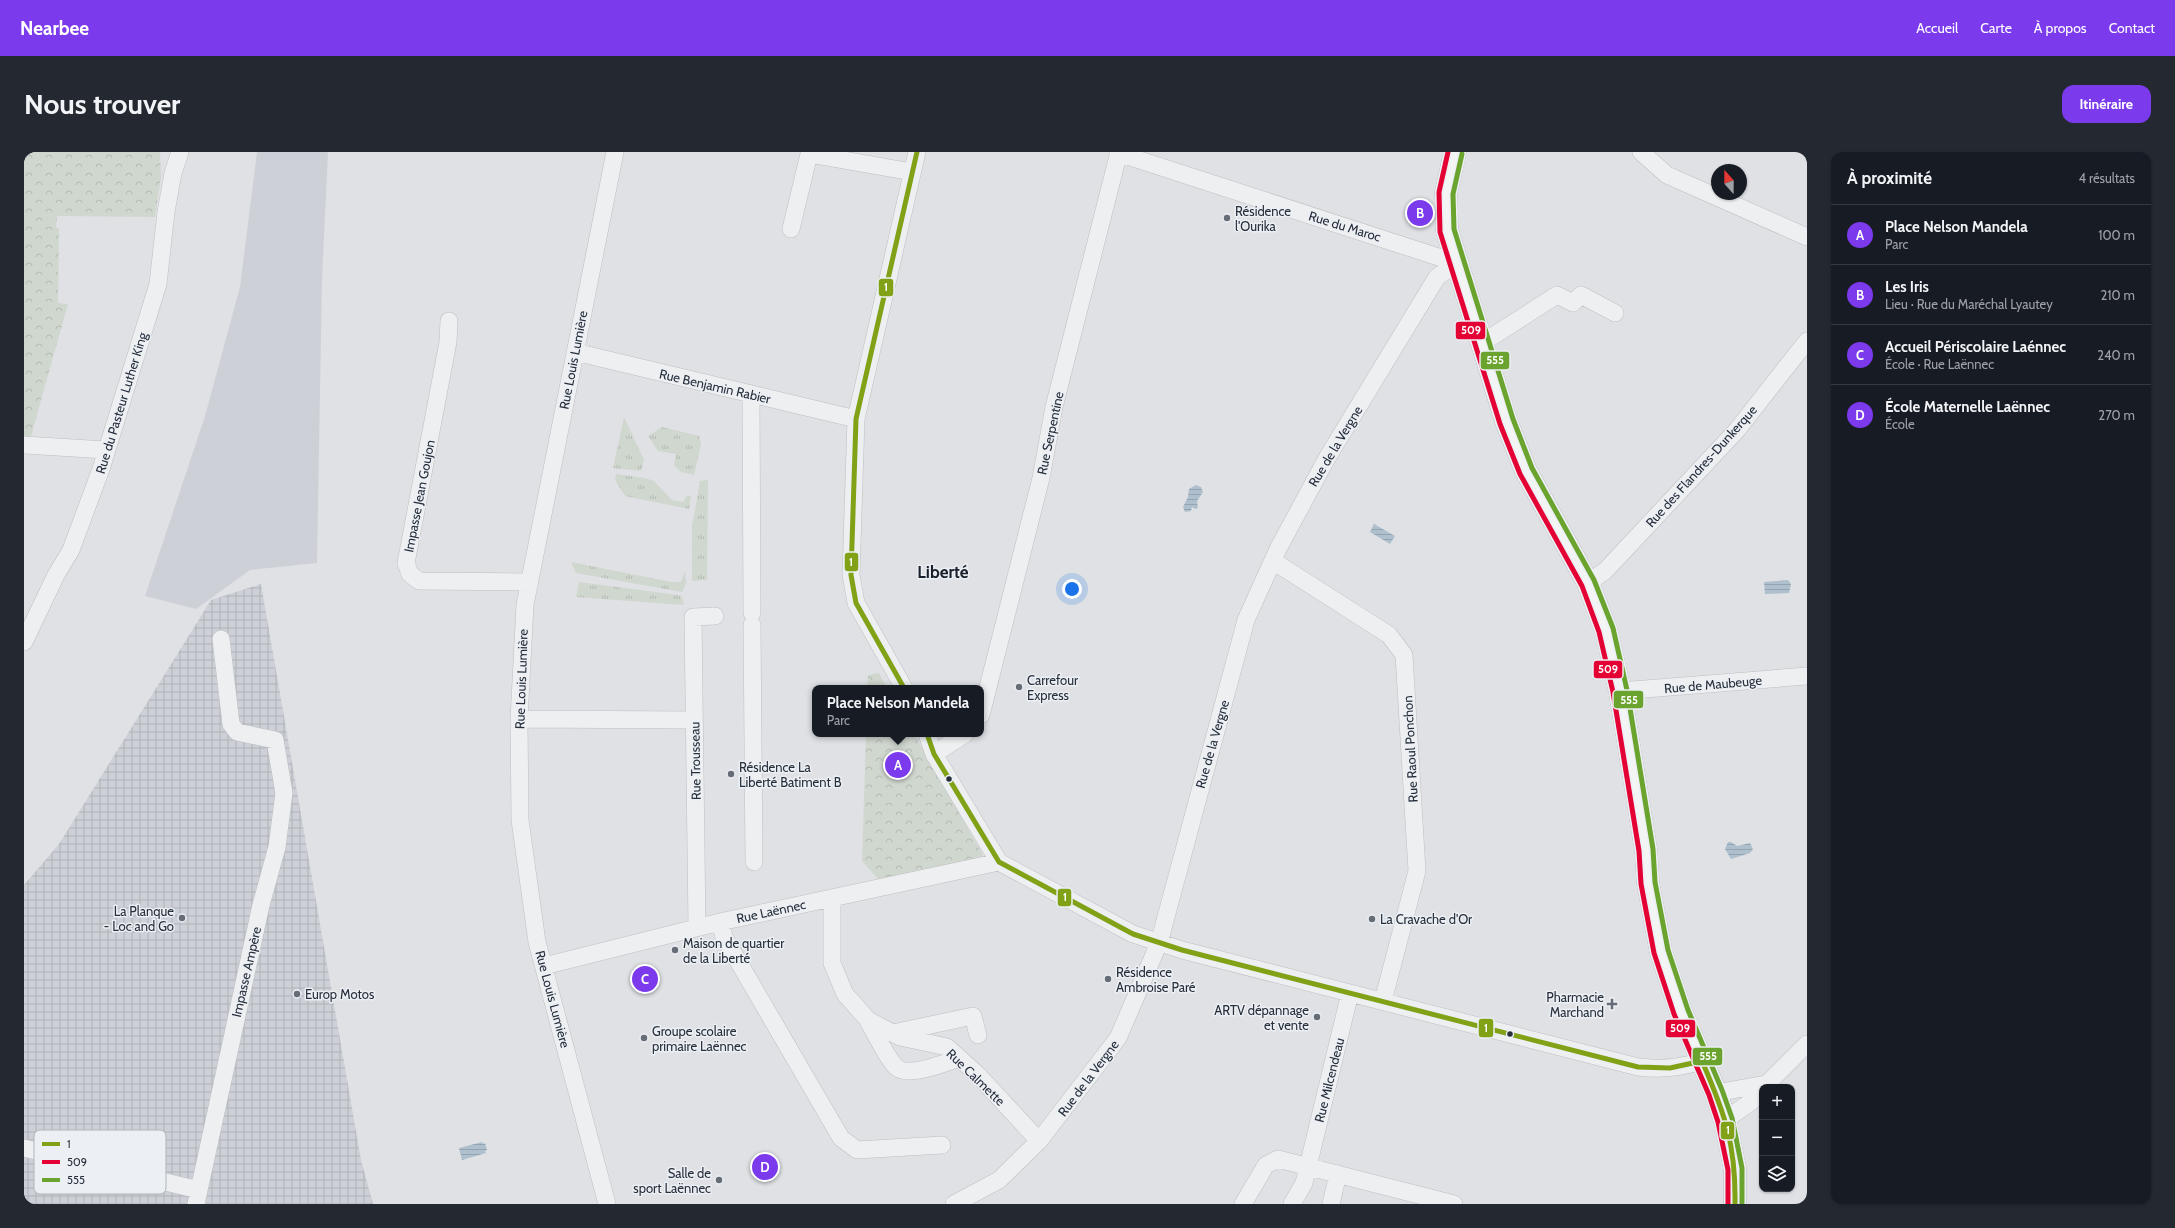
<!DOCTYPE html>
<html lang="fr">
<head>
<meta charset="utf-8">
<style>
  :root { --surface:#171b24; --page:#242831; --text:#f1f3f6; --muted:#9ea1a6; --line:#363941; --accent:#7c3aed }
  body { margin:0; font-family:Cabin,sans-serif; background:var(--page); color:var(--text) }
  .controls { position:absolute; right:12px; bottom:12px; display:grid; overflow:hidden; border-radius:8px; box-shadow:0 1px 3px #0004 }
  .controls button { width:36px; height:36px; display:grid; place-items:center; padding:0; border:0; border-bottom:1px solid var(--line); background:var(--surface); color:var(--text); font:20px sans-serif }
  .compass { position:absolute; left:1687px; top:12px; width:36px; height:36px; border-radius:50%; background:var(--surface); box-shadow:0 1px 3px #0004; rotate:339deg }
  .you { position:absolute; left:1048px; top:437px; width:14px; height:14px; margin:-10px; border:3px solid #fff; border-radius:50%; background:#1a73e8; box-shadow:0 0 0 6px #1a73e833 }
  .badge { display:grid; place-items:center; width:26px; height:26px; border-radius:50%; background:var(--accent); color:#fff; font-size:13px; font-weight:700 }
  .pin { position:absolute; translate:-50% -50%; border:2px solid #fff; box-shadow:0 1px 4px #0006 }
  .popup { position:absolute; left:788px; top:533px; width:172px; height:52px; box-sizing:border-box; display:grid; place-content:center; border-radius:8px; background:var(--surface); filter:drop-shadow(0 1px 3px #0005); font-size:13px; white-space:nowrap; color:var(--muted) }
  .popup b { font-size:15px; color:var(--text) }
  .popup::after { content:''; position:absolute; left:50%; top:100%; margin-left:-8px; border:8px solid transparent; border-top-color:var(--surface) }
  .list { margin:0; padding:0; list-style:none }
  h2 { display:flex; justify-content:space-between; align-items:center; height:52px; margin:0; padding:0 16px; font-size:17px }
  h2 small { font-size:13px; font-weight:400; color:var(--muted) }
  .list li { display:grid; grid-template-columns:26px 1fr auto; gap:12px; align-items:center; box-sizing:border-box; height:60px; padding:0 16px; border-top:1px solid var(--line) }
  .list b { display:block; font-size:15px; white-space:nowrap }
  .list p { margin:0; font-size:13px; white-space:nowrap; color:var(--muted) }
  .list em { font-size:13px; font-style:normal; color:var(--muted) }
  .icon { flex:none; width:22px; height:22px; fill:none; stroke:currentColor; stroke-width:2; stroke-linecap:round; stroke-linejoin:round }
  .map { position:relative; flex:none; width:1783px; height:1052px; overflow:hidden; border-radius:12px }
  header { display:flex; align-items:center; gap:24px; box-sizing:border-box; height:56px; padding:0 20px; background:var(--accent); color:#fff }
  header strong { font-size:19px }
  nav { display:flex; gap:22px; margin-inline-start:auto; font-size:14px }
  .intro { display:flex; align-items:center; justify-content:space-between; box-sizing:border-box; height:96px; padding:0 24px }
  h1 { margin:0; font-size:28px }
  .button { padding:10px 18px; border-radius:12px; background:var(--accent); color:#fff; font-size:14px; font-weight:700 }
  main { display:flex; gap:24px; padding:0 24px }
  aside { flex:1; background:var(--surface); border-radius:12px; box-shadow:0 1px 3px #0004 }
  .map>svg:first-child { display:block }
  .built { fill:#cdd1d7 }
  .industrial { fill:url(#industrial-grid) }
  .grass { fill:url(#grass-tufts) }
  .park { fill:url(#park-crowns) }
  .water { fill:url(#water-rules) }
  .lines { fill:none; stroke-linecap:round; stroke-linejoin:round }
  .minor-casing { stroke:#bdbfc2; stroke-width:18 }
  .major-casing { stroke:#bbbec1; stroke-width:23 }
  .minor { stroke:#eeeff0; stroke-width:17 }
  .major { stroke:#f3f4f4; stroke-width:22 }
  .bus-1-casing { stroke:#eceff4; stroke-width:8 }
  .bus-2-casing { stroke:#eceff4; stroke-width:8 }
  .bus-3-casing { stroke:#eceff4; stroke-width:8 }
  .bus-1 { stroke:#81a216; stroke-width:5 }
  .bus-2 { stroke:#e40134; stroke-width:5 }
  .bus-3 { stroke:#6aa32d; stroke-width:5 }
  .poi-dot { fill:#676d76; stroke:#eceff4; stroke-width:1.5 }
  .bus-dot { fill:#272f3b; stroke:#eceff4; stroke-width:1.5 }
  .labels { text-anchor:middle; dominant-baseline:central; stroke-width:3; stroke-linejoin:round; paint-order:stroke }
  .poi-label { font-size:13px; fill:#272f3b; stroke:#eceff4; text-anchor:start }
  .street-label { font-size:13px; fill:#272f3b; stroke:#eceff4 }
  .district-label { font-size:17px; font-weight:bold; fill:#1a212c; stroke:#eceff4 }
  .key { fill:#eceff4; stroke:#b1b5bc; stroke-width:1 }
  .key-label { font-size:11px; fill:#272f3b }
  .line-badge { stroke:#eceff4; stroke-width:1.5 }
  .badge-label { font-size:11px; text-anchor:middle; font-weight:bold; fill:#fff }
</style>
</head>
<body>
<header>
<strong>Nearbee</strong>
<nav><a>Accueil</a><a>Carte</a><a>À propos</a><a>Contact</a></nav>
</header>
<div class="intro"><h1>Nous trouver</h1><a class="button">Itinéraire</a></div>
<main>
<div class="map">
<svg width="1783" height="1052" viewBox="0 0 1783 1052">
  <defs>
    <pattern id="industrial-grid" width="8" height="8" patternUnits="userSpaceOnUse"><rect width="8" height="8" fill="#cdd1d7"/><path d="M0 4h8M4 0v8" fill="none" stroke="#b0b4b9"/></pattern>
    <pattern id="grass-tufts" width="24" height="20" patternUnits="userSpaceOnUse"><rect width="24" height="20" fill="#d0d7cf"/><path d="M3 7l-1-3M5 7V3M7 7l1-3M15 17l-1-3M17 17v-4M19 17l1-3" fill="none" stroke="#b3b9b3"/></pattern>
    <pattern id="park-crowns" width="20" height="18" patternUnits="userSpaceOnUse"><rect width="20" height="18" fill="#d0d7cf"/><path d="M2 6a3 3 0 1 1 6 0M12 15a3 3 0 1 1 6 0" fill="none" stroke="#b3b9b3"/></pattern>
    <pattern id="water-rules" width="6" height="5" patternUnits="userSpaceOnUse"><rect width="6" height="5" fill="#aebfce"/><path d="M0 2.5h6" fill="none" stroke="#96a4b2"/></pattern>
  </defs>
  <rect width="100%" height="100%" fill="#dfe1e4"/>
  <path class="built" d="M233,0h71l-6,127 -5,284 -67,7 -54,39 -51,-13 60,-180 35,-129z"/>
  <path class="industrial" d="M237,432l100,576 12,44h-349v-319l35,-41 152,-244z"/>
  <path class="grass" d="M600,265l20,43 -3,11 -28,-3z
    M638,275l37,9 2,9 -7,30 -13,-3 -7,-7 2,-11 -18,-3 -10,-15z
    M592,322l29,4 9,3 18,19 12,2 2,-6h5l-2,13 -64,-13 -10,-16z
    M684,328l-1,100 -15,1v-54l8,-46z
    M547,410l100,20h10l4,-11 1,12 -4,9 -106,-19z
    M555,430l99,13 4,2 2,8 -108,-8z"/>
  <path class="park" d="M0,0h136l1,25 -6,40 -98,-1 -1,11 3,1 -1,75 10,1 -37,132 -7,18z
    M855,521l8,15h-20l1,-13z
    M842,582h48l69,121 -9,9 -95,16 -17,-19z"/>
  <path class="water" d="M1172,333l5,2 2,5 -6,9 1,7 -3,1 -3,-2 -1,4 -6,1 -2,-5 5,-10 1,-8z
    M1350,372l21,12 -5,8 -20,-12z
    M1764,428l3,4 -2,9 -24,1 -1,-12z
    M1704,690h3l6,4 13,-3 3,6 -3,4 -19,6 -6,-10z
    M458,990l1,2 2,-1 2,7 -2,1 1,2 -24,7 -3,-12z"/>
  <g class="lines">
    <g class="minor-casing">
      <path id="minor" d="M1617,0l26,23 140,62
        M1094,1l339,110
        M767,77l18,-75 103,18
        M425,169l-1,21 -42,221 4,11 9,7 110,1
        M1458,191l75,-48 16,8 8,-8 34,18
        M551,200l281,67
        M727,242l1,219
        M0,293l82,5
        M1249,409l116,74 15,20 13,216 -34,130
        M1564,431l17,-12 132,-141 70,-89
        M728,473l2,237
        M0,490l32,-67 15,-25 30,-81 57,-185 8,-72 7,-39 7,-21
        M880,536l-48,-85 -5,-28 5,-156 61,-267
        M1596,539l187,-15
        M957,563l60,-237 13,-71 65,-255
        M495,567l175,1
        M903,582l7,20 65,108 134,72 49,16 456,117c23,3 42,1 64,-6
        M910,602l31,-20
        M808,746v65l13,31 23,26 32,17 47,10 31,28 61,66
        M696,770l4,15 117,201 16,12 85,-5
        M673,775l-4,-310 22,-1
        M520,814l176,-44 279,-60
        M844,869c8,13 17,34 27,45 11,13 50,-3 64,-8
        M869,881l80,-17 5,19
        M1740,935l43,-43
        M1692,941l50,-9
        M1701,968l27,-19 10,-12
        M0,996l175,42
        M172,1052l65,-299 16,-58 7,-54 -9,-53 -38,-8 -6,-8 -10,-85
        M583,1052l-70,-262 -17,-122 -1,-101 6,-114 90,-453
        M930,1052l45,-24 40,-39 79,-103 41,-95 87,-323 32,-71 49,-91 110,-181 20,-14
        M1219,1052l23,-39 12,-6 176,45
        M1268,1052l12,-21 46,-190
        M1307,1052l7,-30"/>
    </g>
    <g class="major-casing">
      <path id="major" d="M1431,0l-9,41 1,37 59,191 20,50 62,112 18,47 14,61 26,159 2,33 13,69 20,60 35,81 9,27 10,49v35"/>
    </g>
    <use href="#minor" class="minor"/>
    <use href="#major" class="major"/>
    <g class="bus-1-casing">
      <path id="bus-1" d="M880,536l-48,-85 -5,-28 5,-156 61,-267
        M903,582l7,20 65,108 134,72 49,16 456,117 32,1 32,-7
        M1678,909c23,53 34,84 33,143"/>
    </g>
    <g class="bus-2-casing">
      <path id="bus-2" d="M1424,0l-9,40 1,40 60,192 20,50 62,112 17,46 14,60 26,159 2,33 13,69 20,61 35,81 9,27 10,48v34"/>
    </g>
    <g class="bus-3-casing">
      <path id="bus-3" d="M1438,2l-9,40 1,35 59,190 19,49 62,112 19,48 14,62 26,159 2,33 13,68 20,60 34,80 10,28 10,50v36"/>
    </g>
    <use href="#bus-1" class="bus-1"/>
    <use href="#bus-2" class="bus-2"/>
    <use href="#bus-3" class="bus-3"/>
  </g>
  <g class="poi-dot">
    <circle cx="1203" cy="66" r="4"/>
    <circle cx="995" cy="535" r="4"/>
    <circle cx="707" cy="622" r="4"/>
    <circle cx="158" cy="766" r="4"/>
    <circle cx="1348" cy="767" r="4"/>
    <circle cx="651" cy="798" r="4"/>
    <circle cx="1084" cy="827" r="4"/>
    <circle cx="273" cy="842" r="4"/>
    <path d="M1586 846h4v4h4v4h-4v4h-4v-4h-4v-4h4z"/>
    <circle cx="1293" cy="865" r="4"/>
    <circle cx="620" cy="886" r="4"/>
    <circle cx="695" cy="1028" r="4"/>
  </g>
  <g class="bus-dot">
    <circle cx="925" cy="627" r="3.5"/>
    <circle cx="1486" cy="882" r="3.5"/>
  </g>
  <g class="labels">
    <g class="poi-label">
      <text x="1211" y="59">Résidence<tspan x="1211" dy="15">l'Ourika</tspan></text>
      <text x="1003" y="528">Carrefour<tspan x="1003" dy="15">Express</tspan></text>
      <text x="715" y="615">Résidence La<tspan x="715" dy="15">Liberté Batiment B</tspan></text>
      <text x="150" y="759" text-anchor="end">La Planque<tspan x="150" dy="15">- Loc and Go</tspan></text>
      <text x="1356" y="767">La Cravache d'Or</text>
      <text x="659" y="791">Maison de quartier<tspan x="659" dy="15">de la Liberté</tspan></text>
      <text x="1092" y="820">Résidence<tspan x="1092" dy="15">Ambroise Paré</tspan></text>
      <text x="281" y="842">Europ Motos</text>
      <text x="1580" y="845" text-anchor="end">Pharmacie<tspan x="1580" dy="15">Marchand</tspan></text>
      <text x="1285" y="858" text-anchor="end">ARTV dépannage<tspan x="1285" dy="15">et vente</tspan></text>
      <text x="628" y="879">Groupe scolaire<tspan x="628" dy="15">primaire Laënnec</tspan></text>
      <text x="687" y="1021" text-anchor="end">Salle de<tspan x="687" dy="15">sport Laënnec</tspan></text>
    </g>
    <g class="street-label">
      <text transform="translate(1321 74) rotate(17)">Rue du Maroc</text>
      <text transform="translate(549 208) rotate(-79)">Rue Louis Lumière</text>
      <text transform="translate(691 234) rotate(13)">Rue Benjamin Rabier</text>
      <text transform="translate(97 251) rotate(-73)">Rue du Pasteur Luther King</text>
      <text transform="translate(1026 281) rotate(-78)">Rue Serpentine</text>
      <text transform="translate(1311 294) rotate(-59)">Rue de la Vergne</text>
      <text transform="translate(1677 314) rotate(-48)">Rue des Flandres-Dunkerque</text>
      <text transform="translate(395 344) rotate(-79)">Impasse Jean Goujon</text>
      <text transform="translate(497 527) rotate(-88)">Rue Louis Lumière</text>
      <text transform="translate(1689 532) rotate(-5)">Rue de Maubeuge</text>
      <text transform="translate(1188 592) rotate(-74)">Rue de la Vergne</text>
      <text transform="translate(1386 597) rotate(-93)">Rue Raoul Ponchon</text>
      <text transform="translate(671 609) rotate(-91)">Rue Trousseau</text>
      <text transform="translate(747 759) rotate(-12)">Rue Laënnec</text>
      <text transform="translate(222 820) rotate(-77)">Impasse Ampère</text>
      <text transform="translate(529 847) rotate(75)">Rue Louis Lumière</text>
      <text transform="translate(952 925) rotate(44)">Rue Calmette</text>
      <text transform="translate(1064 926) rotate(-53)">Rue de la Vergne</text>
      <text transform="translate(1305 928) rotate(-76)">Rue Milcendeau</text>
    </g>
    <g class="district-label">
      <text x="919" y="420">Liberté</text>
    </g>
  </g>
  <rect x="10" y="978" width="132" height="64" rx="6" class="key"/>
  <rect x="18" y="990" width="18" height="4" fill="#81a216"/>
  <rect x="18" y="1008" width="18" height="4" fill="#e40134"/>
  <rect x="18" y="1026" width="18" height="4" fill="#6aa32d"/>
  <g class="key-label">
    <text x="43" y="996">1</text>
    <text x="43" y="1014">509</text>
    <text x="43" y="1032">555</text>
  </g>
  <g class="line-badge">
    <rect x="854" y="126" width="16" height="19" rx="4" fill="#81a216"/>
    <rect x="1431" y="169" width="31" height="19" rx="4" fill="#e40134"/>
    <rect x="1456" y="199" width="30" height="19" rx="4" fill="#6aa32d"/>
    <rect x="820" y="400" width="15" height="20" rx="4" fill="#81a216"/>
    <rect x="1569" y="508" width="30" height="19" rx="4" fill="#e40134"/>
    <rect x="1589" y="538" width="31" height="19" rx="4" fill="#6aa32d"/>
    <rect x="1033" y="736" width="15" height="19" rx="4" fill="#81a216"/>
    <rect x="1454" y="866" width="16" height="20" rx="4" fill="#81a216"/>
    <rect x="1641" y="867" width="31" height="19" rx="4" fill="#e40134"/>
    <rect x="1668" y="895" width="31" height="19" rx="4" fill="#6aa32d"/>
    <rect x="1696" y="969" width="15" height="19" rx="4" fill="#81a216"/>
  </g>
  <g class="badge-label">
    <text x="862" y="139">1</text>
    <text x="1447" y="182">509</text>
    <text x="1471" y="212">555</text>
    <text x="827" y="414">1</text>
    <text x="1584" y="521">509</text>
    <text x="1605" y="552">555</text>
    <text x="1041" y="749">1</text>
    <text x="1462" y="880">1</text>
    <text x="1656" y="880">509</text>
    <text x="1684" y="908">555</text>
    <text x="1704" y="982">1</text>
  </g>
</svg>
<div class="controls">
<button>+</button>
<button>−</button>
<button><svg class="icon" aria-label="layers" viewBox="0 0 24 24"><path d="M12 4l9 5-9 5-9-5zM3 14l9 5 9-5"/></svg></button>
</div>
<svg class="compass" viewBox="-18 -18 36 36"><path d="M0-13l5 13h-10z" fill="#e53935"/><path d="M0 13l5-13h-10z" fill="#9ea1a6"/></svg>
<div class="you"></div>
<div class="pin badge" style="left:874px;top:613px">A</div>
<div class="popup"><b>Place Nelson Mandela</b>Parc</div>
<div class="pin badge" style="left:1396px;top:61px">B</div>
<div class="pin badge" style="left:621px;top:827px">C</div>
<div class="pin badge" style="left:741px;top:1015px">D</div>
</div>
<aside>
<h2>À proximité<small>4 résultats</small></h2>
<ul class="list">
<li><span class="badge">A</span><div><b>Place Nelson Mandela</b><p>Parc</p></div><em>100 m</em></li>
<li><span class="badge">B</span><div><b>Les Iris</b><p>Lieu · Rue du Maréchal Lyautey</p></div><em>210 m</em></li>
<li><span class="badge">C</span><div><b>Accueil Périscolaire Laénnec</b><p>École · Rue Laënnec</p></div><em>240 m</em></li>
<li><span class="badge">D</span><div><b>École Maternelle Laënnec</b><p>École</p></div><em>270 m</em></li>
</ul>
</aside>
</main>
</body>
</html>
